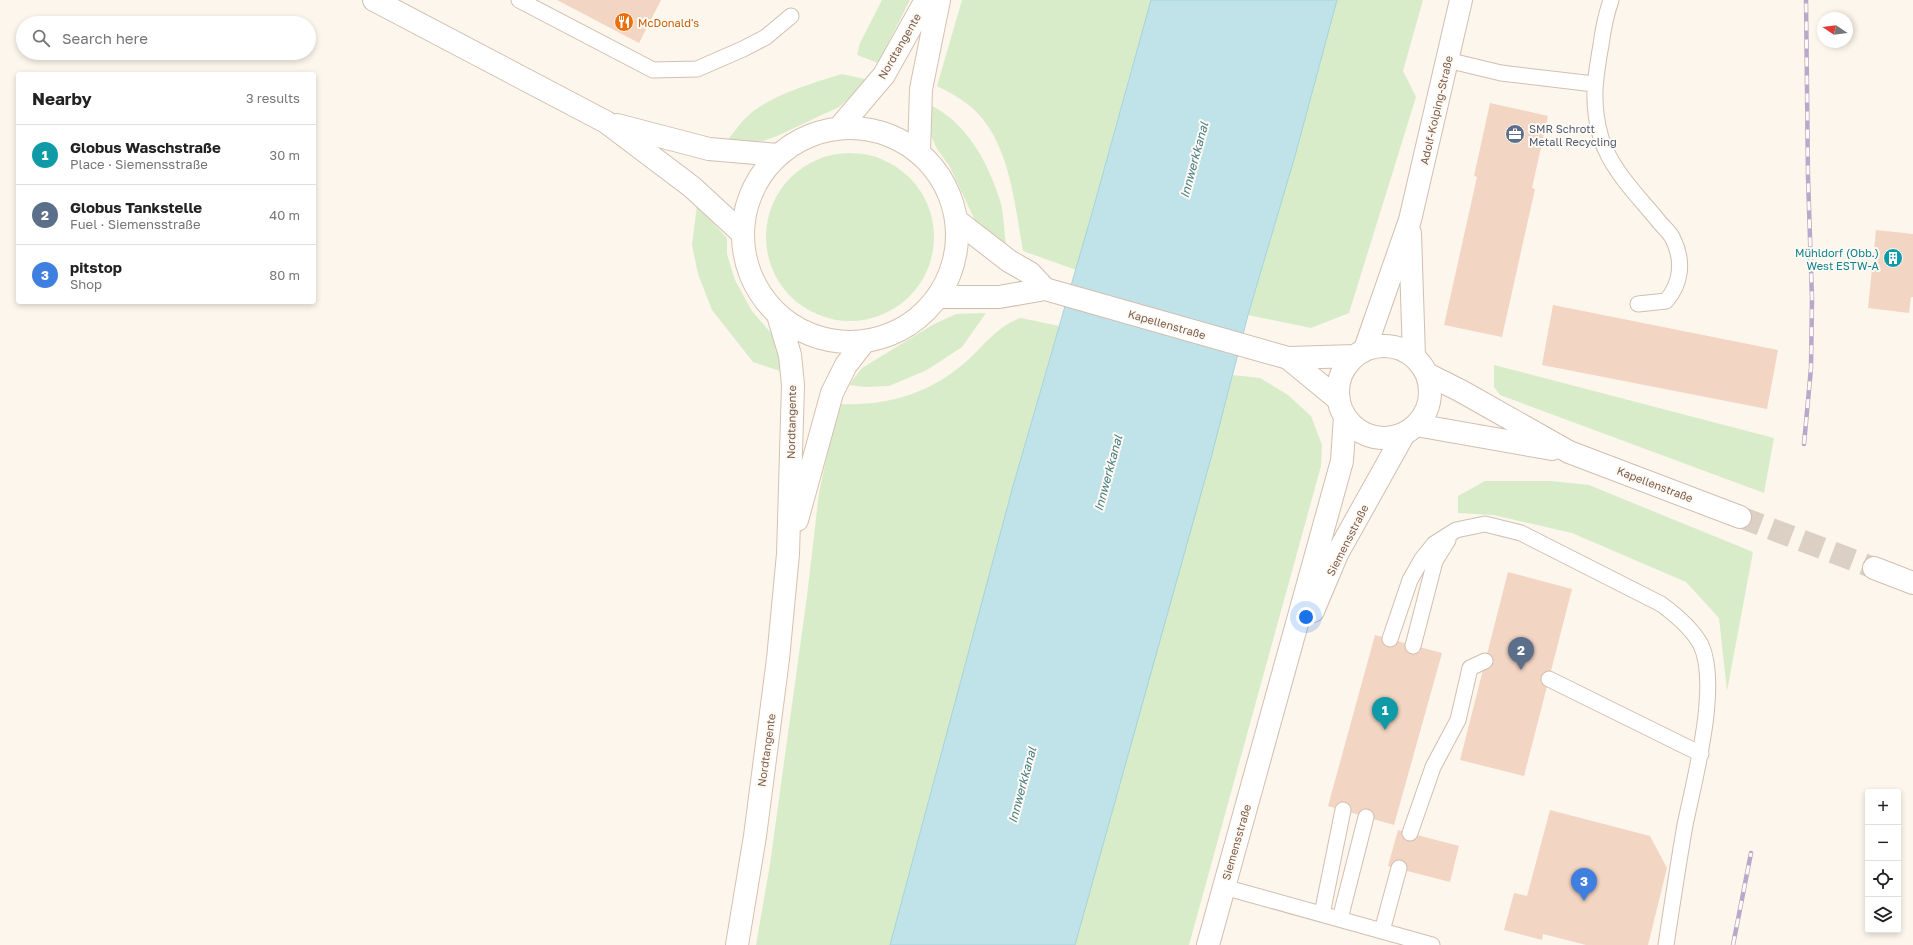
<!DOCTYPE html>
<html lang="en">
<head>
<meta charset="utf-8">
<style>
  :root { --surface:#fff; --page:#f6f6f6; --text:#222; --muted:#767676; --line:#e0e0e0; --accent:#7c3aed }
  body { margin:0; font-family:"Golos Text",sans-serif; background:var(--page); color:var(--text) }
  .controls { position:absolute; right:12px; bottom:12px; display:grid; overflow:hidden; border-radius:4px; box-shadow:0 2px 6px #0003 }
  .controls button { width:36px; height:36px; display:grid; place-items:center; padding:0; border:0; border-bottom:1px solid var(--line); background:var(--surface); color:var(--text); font:20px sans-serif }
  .compass { position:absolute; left:1817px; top:12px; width:36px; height:36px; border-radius:50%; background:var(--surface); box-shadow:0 2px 6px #0003; rotate:283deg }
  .you { position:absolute; left:1306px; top:617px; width:14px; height:14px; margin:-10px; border:3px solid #fff; border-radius:50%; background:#1a73e8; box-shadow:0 0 0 6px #1a73e833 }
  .badge { display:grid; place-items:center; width:26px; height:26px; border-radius:50%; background:var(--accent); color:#fff; font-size:13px; font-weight:700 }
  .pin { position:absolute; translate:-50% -33px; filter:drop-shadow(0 1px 2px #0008) }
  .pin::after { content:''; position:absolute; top:21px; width:14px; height:12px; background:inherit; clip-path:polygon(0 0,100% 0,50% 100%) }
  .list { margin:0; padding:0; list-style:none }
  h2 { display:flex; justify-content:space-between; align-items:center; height:52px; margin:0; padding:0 16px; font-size:17px }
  h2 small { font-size:13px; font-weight:400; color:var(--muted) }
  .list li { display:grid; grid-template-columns:26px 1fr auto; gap:12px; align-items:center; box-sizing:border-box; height:60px; padding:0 16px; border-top:1px solid var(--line) }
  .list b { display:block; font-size:15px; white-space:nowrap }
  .list p { margin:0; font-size:13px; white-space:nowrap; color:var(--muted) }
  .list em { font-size:13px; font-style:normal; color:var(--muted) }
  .icon { flex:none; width:22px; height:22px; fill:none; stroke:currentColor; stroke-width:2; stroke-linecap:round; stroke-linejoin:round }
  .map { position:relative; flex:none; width:1913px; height:945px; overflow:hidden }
  .search { position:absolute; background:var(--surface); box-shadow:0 2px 6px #0003; left:16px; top:16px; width:300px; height:44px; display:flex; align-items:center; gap:10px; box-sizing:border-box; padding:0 14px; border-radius:22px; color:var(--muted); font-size:15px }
  .panel { position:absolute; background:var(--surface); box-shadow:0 2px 6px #0003; left:16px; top:72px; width:300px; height:232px; border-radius:4px }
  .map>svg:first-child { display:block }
  .green { fill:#d8ecc9 }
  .water { fill:#bfe3e8; stroke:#a5d3da }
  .building { fill:#f3d5c3 }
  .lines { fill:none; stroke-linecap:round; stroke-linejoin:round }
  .minor-tunnel { stroke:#dcd0c4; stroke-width:22; stroke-dasharray:22 11; stroke-linecap:butt }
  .service-casing { stroke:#d1beb0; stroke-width:17 }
  .minor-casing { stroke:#d1beb0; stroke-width:24 }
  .tertiary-casing { stroke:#d1beb0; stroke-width:24 }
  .secondary-casing { stroke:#d6c0b0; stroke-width:24 }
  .service { stroke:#fff; stroke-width:15 }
  .minor { stroke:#fff; stroke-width:22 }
  .tertiary { stroke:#fff; stroke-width:22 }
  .secondary { stroke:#fff; stroke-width:22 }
  .rail-casing { stroke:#b9a8c9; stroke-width:4.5 }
  .rail { stroke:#fffaf3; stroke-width:3; stroke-dasharray:9; stroke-linecap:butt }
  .labels { text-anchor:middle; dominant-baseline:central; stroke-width:4; stroke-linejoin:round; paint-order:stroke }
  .food-label { font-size:11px; fill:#c56008; stroke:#fffaf3; text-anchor:start }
  .street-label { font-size:11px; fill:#7a5c4d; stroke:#fffaf3 }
  .service-label { font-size:11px; fill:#4e5e75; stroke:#fffaf3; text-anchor:start }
  .culture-label { font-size:11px; fill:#0d838f; stroke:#fffaf3; text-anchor:end }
  .water-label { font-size:12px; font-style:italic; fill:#437c86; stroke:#fffaf3 }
</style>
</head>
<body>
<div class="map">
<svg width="1913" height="945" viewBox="0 0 1913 945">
  <rect width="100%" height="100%" fill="#fdf6ec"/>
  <path class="green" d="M882,0h28l-32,63 -21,-8 3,-12z
    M962,0h189l-75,270 -53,-19c-8,-44 -12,-97 -41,-133 -12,-15 -29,-24 -45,-32z
    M1337,0h86l-20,71 13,26 -67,216 -38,15 -63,-13 47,-159z
    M842,74l27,6 -30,27 -62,29 -14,5 -18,2 -18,-2c7,-8 13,-19 22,-26 20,-19 66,-33 93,-41z
    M928,104c39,18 59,57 72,96 4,14 4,31 6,45l-29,-20 -27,-58 -13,-18 -9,-20z
    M766 237a84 84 0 1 1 168 0a84 84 0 1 1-168 0Z
    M697,205l30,33v16l8,26 17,31 25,29 6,32 -30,-10 -41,-52 -14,-36 -6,-29z
    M986,313l-24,34 -35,23 -38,16 -24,1 -16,-2 13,-17 72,-44 22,-10z
    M1021,318l38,8 -46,160 -123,459h-134l14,-81 37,-268 12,-103 12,-57 10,-32c48,2 91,-11 128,-45 16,-15 30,-34 52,-41z
    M1494,365l280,73 -10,55 -264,-98 -6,-8z
    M1233,375l27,3 28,17 23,21 11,29 -1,21 -132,479h-114z
    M1485,481h66l38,4 164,67 -26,139 -8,-73 -33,-36 -114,-49 -79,-18 -35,-2v-17z"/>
  <path class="water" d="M1151,0h186l-42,156 -47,159 -37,143 -136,487h-185l123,-459 79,-273z"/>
  <path class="building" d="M557,0h104l-22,43z
    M1490,103l58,13 -16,72 3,1 -33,148 -58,-12 33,-148 -3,-1z
    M1876,230l37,4v63h-2l-2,16 -41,-5z
    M1553,305l225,45 -11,59 -225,-44z
    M1508,572l64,17 -48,187 -64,-16z
    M1375,635l67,18 -48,172 -66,-19z
    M1550,810l100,26 17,32 -19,77h-62l-43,-11 -1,6 -38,-10 10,-37 13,3z
    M1398,830l61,16 -9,36 -62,-16z"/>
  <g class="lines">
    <path class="minor-tunnel" d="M1740,517l134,51"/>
    <g class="service-casing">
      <path id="service" d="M519,0l134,70 44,-1 46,-20 23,-12 25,-21
        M1611,0c-5,15 -8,29 -10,45 -6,33 -10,59 0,93 10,31 35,56 55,80 5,7 14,14 17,21 11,22 8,45 -7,62l-28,3
        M1447,60l54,13 93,11
        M1390,639l20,-59 12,-21 12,-15 22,-14 29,-6 36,9 140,71c15,11 31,24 40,41 19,41 -7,136 -16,180 -7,40 -13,80 -19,120
        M1413,646l22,-85 13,-21
        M1549,679l152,75
        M1410,833l23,-66 25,-47 12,-52 15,-7
        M1224,887l208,58
        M1322,914l21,-104
        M1340,919l26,-102
        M1382,931l17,-63"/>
    </g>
    <g class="minor-casing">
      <path id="minor" d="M956,220l53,41 21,12 15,16
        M1410,233l4,123
        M938,297h61l46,-8 243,69 67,-2
        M1338 392a46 46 0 1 1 92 0a46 46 0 1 1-92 0Z
        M1365,349l45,-129 51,-220
        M1288,358l51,42
        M1427,374l34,17 108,61 171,65
        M1416,425l136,24
        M1874,568l39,15
        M1313,611l24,-57 67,-120
        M1208,945l134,-484 3,-45"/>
    </g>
    <g class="tertiary-casing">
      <path id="tertiary" d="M374,0l232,122 86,65 51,47
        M617,125l92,24 69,6"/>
    </g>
    <g class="secondary-casing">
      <path id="secondary" d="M743 235a107 107 0 1 1 214 0a107 107 0 1 1-214 0Z
        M839,128l45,-53 42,-75
        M919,152l2,-63 18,-89
        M797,520l35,-127 14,-28 18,-23
        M737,945l18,-109 23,-177 10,-105 5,-169 -3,-30 -12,-40"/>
    </g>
    <use href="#service" class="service"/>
    <use href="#minor" class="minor"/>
    <use href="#tertiary" class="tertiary"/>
    <use href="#secondary" class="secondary"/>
    <g class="rail-casing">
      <path id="rail" d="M1804,444l7,-76 1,-69 -4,-122 -2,-177
        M1733,945l18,-92"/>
    </g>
    <use href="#rail" class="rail"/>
  </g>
  <defs>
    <g id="restaurant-disc" transform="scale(1)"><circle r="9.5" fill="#e8710a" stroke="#fffaf3"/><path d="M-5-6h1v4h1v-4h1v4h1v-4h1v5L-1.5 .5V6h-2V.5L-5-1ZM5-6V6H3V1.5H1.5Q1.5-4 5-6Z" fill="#fff"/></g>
    <g id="office-disc" transform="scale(1)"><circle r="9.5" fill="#5c6f8a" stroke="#fffaf3"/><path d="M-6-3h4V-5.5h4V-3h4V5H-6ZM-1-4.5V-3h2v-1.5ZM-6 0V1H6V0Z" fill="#fff"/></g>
    <g id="building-disc" transform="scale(1)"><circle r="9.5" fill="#0f9aa8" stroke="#fffaf3"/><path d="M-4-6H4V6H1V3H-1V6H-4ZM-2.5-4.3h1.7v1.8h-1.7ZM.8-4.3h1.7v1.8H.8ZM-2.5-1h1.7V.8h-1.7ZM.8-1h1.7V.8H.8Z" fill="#fff"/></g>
  </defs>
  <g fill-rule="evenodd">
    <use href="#restaurant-disc" x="624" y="22"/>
    <use href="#office-disc" x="1515" y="134"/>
    <use href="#building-disc" x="1893" y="258"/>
  </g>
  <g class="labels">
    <g class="food-label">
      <text x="638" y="22">McDonald's</text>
    </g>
    <g class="street-label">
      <text transform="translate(899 46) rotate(-60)">Nordtangente</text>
      <text transform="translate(1436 110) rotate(-77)">Adolf-Kolping-Straße</text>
      <text transform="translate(1167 324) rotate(16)">Kapellenstraße</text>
      <text transform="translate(791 422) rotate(-89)">Nordtangente</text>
      <text transform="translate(1655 484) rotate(21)">Kapellenstraße</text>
      <text transform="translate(1347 540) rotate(-63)">Siemensstraße</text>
      <text transform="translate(766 750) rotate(-82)">Nordtangente</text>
      <text transform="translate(1236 842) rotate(-74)">Siemensstraße</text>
    </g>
    <g class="service-label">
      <text x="1529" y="128">SMR Schrott<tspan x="1529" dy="13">Metall Recycling</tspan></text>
    </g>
    <g class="culture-label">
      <text x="1879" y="252">Mühldorf (Obb.)<tspan x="1879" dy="13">West ESTW-A</tspan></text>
    </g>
    <g class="water-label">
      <text transform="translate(1194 160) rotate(-75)">Innwerkkanal</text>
      <text transform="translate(1108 473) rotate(-75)">Innwerkkanal</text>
      <text transform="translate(1022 785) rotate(-75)">Innwerkkanal</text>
    </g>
  </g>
</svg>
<div class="controls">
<button>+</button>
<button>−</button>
<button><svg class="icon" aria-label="locate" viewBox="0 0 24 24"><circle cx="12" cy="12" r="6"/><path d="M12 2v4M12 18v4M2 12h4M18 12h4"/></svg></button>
<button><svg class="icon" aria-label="layers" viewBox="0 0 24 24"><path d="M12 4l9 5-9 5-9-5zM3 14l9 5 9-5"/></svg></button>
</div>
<svg class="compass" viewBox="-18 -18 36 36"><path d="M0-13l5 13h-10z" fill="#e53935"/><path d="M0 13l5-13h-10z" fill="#767676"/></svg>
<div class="you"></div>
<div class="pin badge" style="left:1385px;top:730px;background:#0f9aa8">1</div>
<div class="pin badge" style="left:1521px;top:670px;background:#5c6f8a">2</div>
<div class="pin badge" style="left:1584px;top:901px;background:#3f7fe0">3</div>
<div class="search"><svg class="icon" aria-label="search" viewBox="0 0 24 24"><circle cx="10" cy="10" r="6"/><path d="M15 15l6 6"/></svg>Search here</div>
<section class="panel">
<h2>Nearby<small>3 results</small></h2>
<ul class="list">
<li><span class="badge" style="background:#0f9aa8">1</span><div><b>Globus Waschstraße</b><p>Place · Siemensstraße</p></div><em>30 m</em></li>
<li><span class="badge" style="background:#5c6f8a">2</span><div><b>Globus Tankstelle</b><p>Fuel · Siemensstraße</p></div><em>40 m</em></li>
<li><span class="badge" style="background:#3f7fe0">3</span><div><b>pitstop</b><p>Shop</p></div><em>80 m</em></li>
</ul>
</section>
</div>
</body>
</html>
